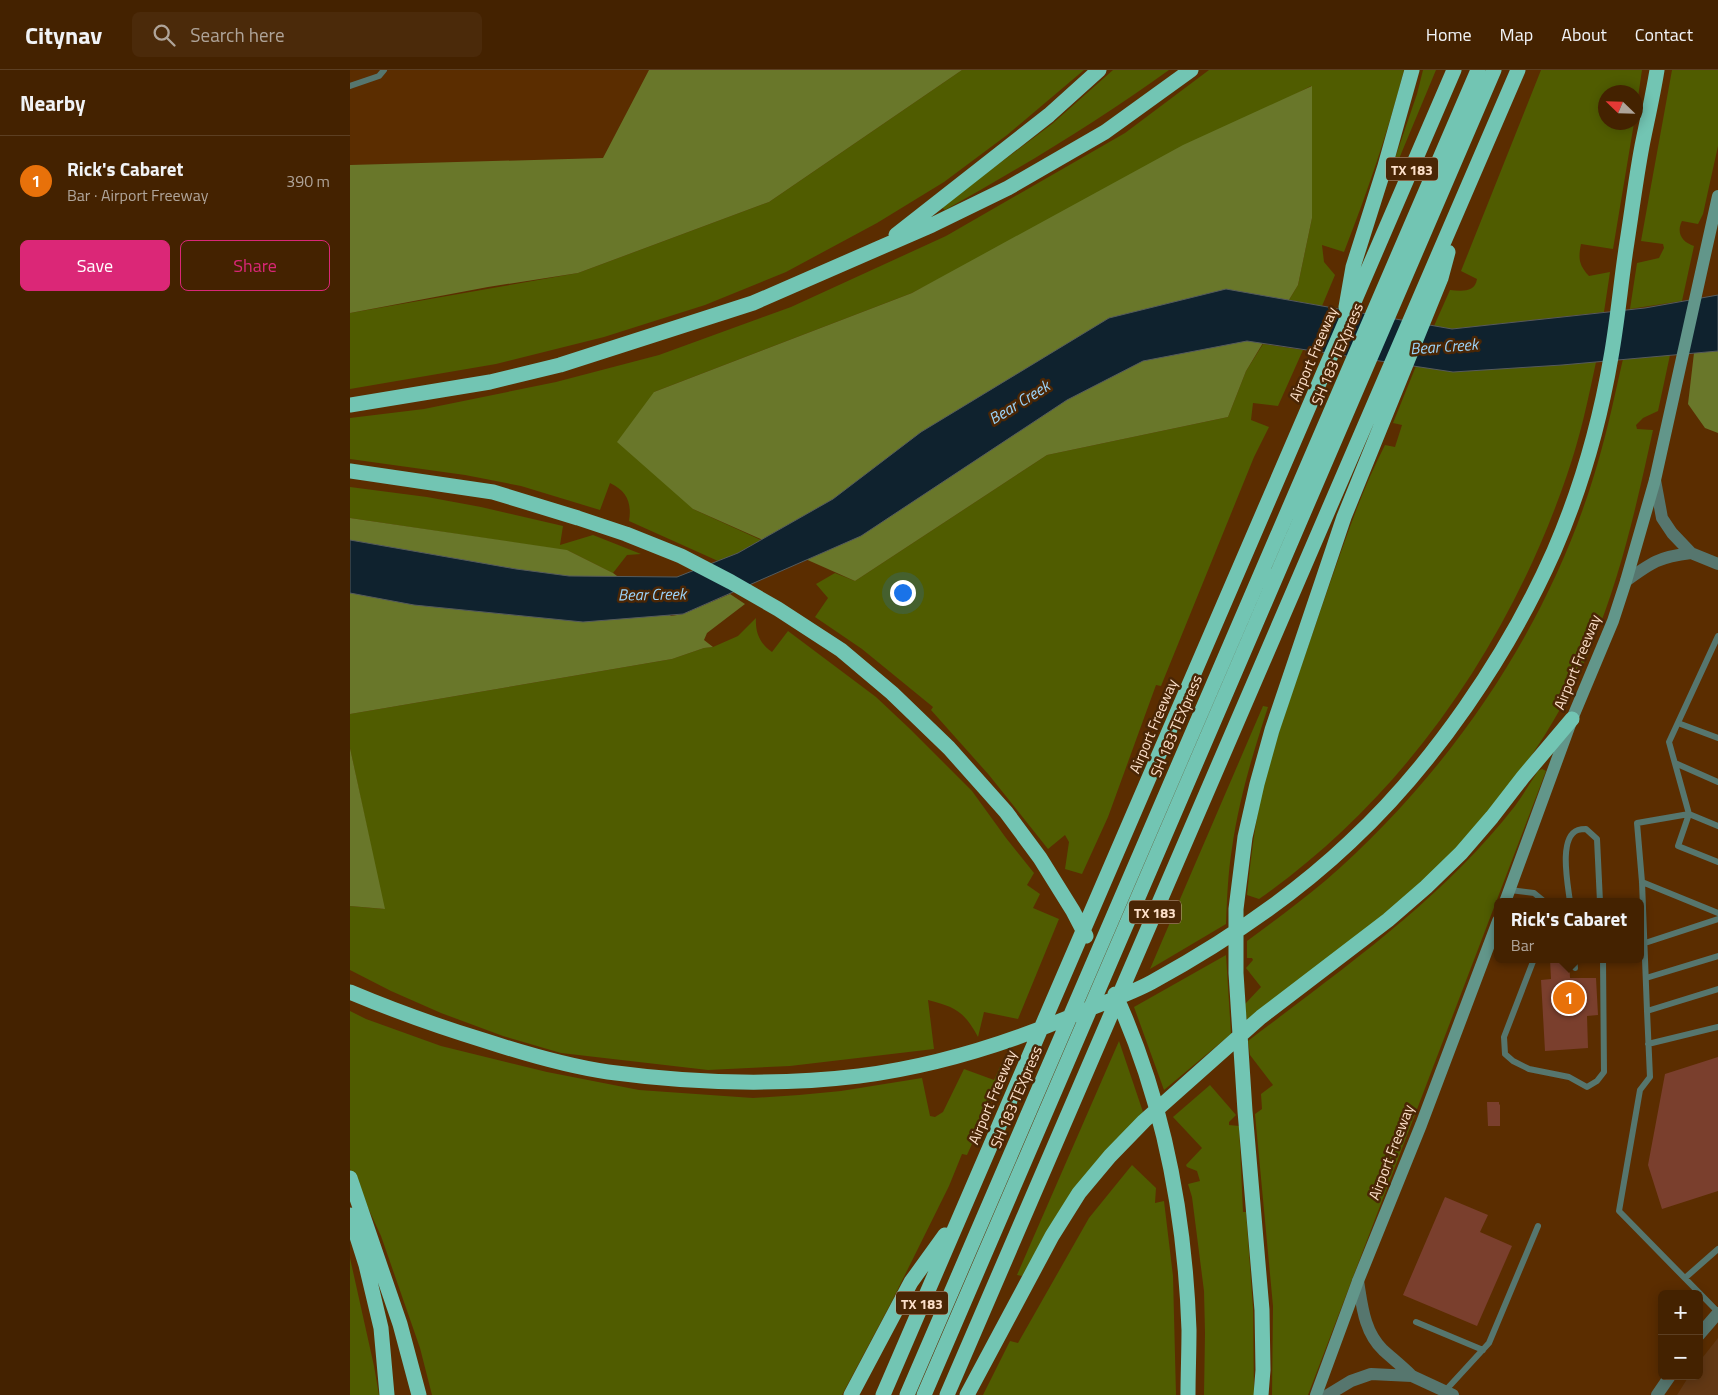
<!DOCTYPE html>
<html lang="en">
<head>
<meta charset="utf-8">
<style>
  :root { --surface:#420; --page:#4b2a0a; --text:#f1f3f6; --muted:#afa499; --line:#5c3f22; --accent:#db2777 }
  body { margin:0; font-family:"Titillium Web",sans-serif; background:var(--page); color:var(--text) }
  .controls { position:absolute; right:15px; bottom:15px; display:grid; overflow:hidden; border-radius:8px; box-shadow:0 2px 12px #0003 }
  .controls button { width:45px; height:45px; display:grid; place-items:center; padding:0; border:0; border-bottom:1px solid var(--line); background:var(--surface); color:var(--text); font:25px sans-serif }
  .compass { position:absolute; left:1248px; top:15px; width:45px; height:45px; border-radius:50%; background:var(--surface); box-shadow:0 2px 12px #0003; rotate:293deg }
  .you { position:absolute; left:552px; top:522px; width:18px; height:18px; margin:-12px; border:4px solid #fff; border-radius:50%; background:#1a73e8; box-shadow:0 0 0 8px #1a73e833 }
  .badge { display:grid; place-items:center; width:32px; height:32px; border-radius:50%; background:var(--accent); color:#fff; font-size:16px; font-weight:700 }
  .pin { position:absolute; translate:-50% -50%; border:2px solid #fff; box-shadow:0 1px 5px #0006 }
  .popup { position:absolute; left:1144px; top:828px; width:150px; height:65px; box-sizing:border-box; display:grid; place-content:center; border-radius:8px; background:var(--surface); filter:drop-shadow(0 1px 4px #0005); font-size:16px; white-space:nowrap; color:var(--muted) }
  .popup b { font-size:19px; color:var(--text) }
  .popup::after { content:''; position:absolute; left:50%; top:100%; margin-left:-10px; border:10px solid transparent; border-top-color:var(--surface) }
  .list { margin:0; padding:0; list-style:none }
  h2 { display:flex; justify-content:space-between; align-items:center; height:65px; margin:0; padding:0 20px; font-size:21px }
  h2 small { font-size:16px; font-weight:400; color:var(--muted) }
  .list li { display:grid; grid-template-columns:32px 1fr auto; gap:15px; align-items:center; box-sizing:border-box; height:90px; padding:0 20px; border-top:1px solid var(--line) }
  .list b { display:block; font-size:19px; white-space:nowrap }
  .list p { margin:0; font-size:16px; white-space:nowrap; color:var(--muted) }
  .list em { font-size:16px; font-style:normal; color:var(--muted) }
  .actions { display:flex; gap:10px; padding:15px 20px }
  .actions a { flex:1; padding:11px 0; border:1px solid var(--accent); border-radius:8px; text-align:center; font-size:18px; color:var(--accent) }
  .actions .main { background:var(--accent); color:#fff }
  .icon { flex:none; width:28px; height:28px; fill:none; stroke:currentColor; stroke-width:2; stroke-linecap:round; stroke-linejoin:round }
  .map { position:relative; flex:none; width:1368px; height:1325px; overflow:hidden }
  header { display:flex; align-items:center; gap:30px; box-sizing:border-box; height:70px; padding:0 25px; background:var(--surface); border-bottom:1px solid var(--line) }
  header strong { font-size:24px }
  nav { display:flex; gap:28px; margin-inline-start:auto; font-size:18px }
  .search { width:350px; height:45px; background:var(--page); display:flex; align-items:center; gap:12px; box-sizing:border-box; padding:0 18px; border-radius:8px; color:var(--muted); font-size:19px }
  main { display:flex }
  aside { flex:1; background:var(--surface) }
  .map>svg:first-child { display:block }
  .built { fill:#623814 }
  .green { fill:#505c00 }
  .forest { fill:#69772a }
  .water { fill:#0f222e; stroke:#565b5c }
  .building { fill:#7a3f2d }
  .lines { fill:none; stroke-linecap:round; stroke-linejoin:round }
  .lane { stroke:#56766e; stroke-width:6 }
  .street { stroke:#56766e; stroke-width:12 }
  .secondary { stroke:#62968a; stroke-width:12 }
  .highway { stroke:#72c5b3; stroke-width:15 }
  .labels { text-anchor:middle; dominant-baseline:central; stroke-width:5; stroke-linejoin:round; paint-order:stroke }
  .shield { fill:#4a2605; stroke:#c7a88e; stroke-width:1 }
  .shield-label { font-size:14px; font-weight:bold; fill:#fcdfc9 }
  .street-label { font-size:15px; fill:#fcdfc9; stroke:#4a2605 }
  .water-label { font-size:16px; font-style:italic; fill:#9bd4fa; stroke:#4a2605 }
</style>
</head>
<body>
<header>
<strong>Citynav</strong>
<div class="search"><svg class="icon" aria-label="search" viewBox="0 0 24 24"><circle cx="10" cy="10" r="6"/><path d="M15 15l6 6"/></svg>Search here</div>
<nav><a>Home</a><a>Map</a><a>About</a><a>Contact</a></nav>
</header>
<main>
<aside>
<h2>Nearby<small></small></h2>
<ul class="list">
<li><span class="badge" style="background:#e8710a">1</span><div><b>Rick's Cabaret</b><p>Bar · Airport Freeway</p></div><em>390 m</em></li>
</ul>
<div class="actions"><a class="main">Save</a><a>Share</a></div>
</aside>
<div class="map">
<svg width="1368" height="1325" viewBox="0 0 1368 1325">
  <rect width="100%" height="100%" fill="#5b2d00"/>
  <path class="built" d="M1368,1268v57h-41l12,-19h10v-14z"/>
  <path class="green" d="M612,0h122l-77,65 -63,47 -67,41 -91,49 -81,33 -101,32 -108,27 -146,25v-76l228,-40 191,-71z
    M763,0h56c-72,52 -147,97 -224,140l-4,-3 111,-83z
    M859,0h195c-16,62 -37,123 -60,182l-22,-7 2,17 11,13 -13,31 -33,-6 9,-15 14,-67 -1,-132 -399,207 -258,99 39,117 68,31 -23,13 -20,8 -89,-40c3,-18 -2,-30 -19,-38l-10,27 -79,-24 -56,-11 -115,-16v-41l74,-9 132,-27 103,-27 132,-48 155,-71 179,-103z
    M1073,0h13l-40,96 -5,4 26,-76z
    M1191,0h101l-6,41v-19h-30v30l28,1 -21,126 -32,-5c-3,15 -2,21 8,32l21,-4 -6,40 -152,17 -18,-3 16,-36c11,1 25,3 27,-11l-16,-8z
    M1322,0h46v76l-15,68 -5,10 -16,-3c-6,12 0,21 12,25l-12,55 -52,8 7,-46 22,-5 5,-10 -1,-4 -22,-3z
    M913,274l40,6 -25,56 -25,-3 -2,17 18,7 -15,30 -93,229 -5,-1 -48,132 -26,57 -17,-5 4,-27 -4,-7 -17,14 -59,-74 -58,-65 2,-3 -71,-58 -47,-32 13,-19 -12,-14 19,-11 20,8 192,-126 181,-38 18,-46z
    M1320,285l-12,56 -15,7 -7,7 1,4 16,1c-16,73 -32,146 -61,215 -39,91 -100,174 -173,241 -17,16 -37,30 -56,45 -39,30 -77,61 -116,91l-2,-18 16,-17 -15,-19 7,-8 -1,-2h-5v-17c27,-20 53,-39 78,-60 126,-109 227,-258 273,-419 10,-34 17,-68 25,-103z
    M1246,292c-8,38 -16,76 -29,113 -57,167 -162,322 -308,424l-12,-4c4,-37 8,-75 17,-112 16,-61 39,-120 59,-180 19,-53 36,-108 62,-158l10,2 7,-22 -9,-2 23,-57 37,6z
    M0,417l77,10 54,10 82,19 -3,19 33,-10 48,19 -14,1 -14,18 -44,-22 -219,-33z
    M406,548c-1,14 4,26 16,34l16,-21 88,66 34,32 62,62 34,47 28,35 -7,12 13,9 -7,14 26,11 -41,100 -34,-7 -6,25c-14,-26 -23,-30 -50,-37l6,49 -144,17 -82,4 -147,-17 -58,-17 -62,-23 -50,-22 -41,-21v-64l34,3 -34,-161v-34l322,-55 32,-11 9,-1 25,-11z
    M913,636l5,1c-15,46 -29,92 -36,141 -4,25 -5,50 -6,76l-76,45z
    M1192,699l4,2 -238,624h-36l1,-89 -18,-192 7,-5 -1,-15 12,-9 -23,-30 -2,-14c94,-72 194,-141 267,-235 8,-11 15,-23 23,-35z
    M876,885l5,79 -67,56 -30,-83z
    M0,941l16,8 75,27 106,26 92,18 114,8 46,-3 42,-4 81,-13 8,38 5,1 8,-5 21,-43 30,11 11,-24 5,3 -43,96 -5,-1 -13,32 -57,115 -50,94h-410l-12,-47 -39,-112 -31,-67z
    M769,971l24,71 -102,131 -19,33 -5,-1z
    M860,1015l26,30 -7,7v3l10,1 4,86h3l7,96 1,87h-50l1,-62 -1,-42 -12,-94 -4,-13 12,-3 -3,-10 -10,-4 -1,-2 16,-17 -29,-31z
    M782,1095l24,23 -1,15 9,-2 9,75 3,119h-193l27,-54 8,2 71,-125z
    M0,1188l24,108 5,29h-29z"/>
  <path class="forest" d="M299,0h313l-193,132 -191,71 -90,14 -138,26v-148l253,-7z
    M962,16v132l-14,67 -52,86 -18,46 -181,38 -192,126 -162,-72 -76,-67 37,-50 258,-99 271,-148z
    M1368,281v82l-13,-5 -17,-24 6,-51z
    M0,448l217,32 46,23 58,43 12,-2 47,-20 15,10 -38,29 -3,7 9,7 -9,1 -32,11 -322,55z
    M0,678l35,161 -35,-3z"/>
  <path class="water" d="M876,219l226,40 193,-21 73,-13v56l-156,14 -109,7 -206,-31 -104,20 -76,39 -206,136 -178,78 -100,8 -169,-17 -64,-12v-53l166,29 53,7 108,1 61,-24 95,-54 88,-67 188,-114z"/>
  <path class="building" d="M1200,889h19l1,19h26l2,37 -11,1 1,32 -43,3 -4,-71 10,-1z
    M1368,987v134l-56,18 -14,-44 17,-91z
    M1137,1032h12v3l1,-1v22h-12z
    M1095,1127l43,18 -8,17 32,14 -35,80 -74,-31z"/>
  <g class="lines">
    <path class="lane" d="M0,16l29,-10 5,-6
      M1328,653l40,15
      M1325,693l43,19
      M1368,756l-29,-12 -11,32 40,16
      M1292,812l76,31
      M1160,820l24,3 11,9
      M1220,832c-2,-17 -12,-65 8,-72 3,-1 6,-1 8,-1l11,10 3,63
      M1295,873l73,-24
      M1184,889l-30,78 1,17 8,7 16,8 40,8 18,10 10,-6 7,-9 -1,-113
      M1224,889l1,9
      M1296,908l72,-22
      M1368,919l-71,22 3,66 -10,13 -21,121 99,101
      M1297,941l-5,-129 -5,-59 52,-9 -20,-72 49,-106
      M1298,974l70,-17
      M1335,1208l33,-29
      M1066,1252l67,28
      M1095,1321l44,-48 49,-117"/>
    <path class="street" d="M1305,410l7,38 10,15 19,20 27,11
      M1276,511c26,-19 33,-24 65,-28
      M1008,1211c4,24 6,51 25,69 10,9 20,17 29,26
      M1349,1265l19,-22
      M978,1325l23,-14 20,-7 41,2 41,19
      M1307,1325l13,-19"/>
    <path class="secondary" d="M1155,832l67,-183 41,-98 13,-40 29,-101 63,-284
      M966,1325l42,-114 63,-156 77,-204"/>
    <path class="highway" d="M546,165l153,-120 50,-45
      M996,237l7,-40 32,-101 27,-96
      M0,335l140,-23 70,-17 193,-62 179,-78 76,-37 97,-56 86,-62
      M0,401l143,21 85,26 48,16 55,22 50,26 47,27 63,41 51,43 57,55 57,64 34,46 33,53 13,25
      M0,922c45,19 90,35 136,49 40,13 80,25 122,31 82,11 168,14 251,4 77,-10 151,-33 222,-64 24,-10 49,-18 71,-30 71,-39 139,-84 198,-140 83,-77 158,-187 204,-291 26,-60 46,-130 57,-194 7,-39 10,-77 16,-115 5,-32 9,-64 15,-96 5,-25 11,-51 15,-76
      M765,924c48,105 70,221 74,336 0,22 -1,44 -1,65
      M0,1108l50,146 19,71
      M0,1145l16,50 15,63 6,67
      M501,1325l60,-113 34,-47
      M533,1325l571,-1325
      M557,1325l571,-1325
      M574,1325l570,-1325
      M597,1325l571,-1325
      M617,1325l85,-159 27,-43 31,-37 34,-35 117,-104 127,-97 38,-33 35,-34 31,-36 31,-40 49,-58
      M911,1325l2,-25 -1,-60 -17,-199 -9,-138v-64l9,-72 12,-53 15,-54 72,-213 97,-239 7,-26"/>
  </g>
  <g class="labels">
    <g class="shield">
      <rect x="1036" y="87.5" width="52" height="23" rx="4"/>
      <rect x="779" y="830.5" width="52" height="23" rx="4"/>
      <rect x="546" y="1221.5" width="52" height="23" rx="4"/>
    </g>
    <g class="shield-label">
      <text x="1062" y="99">TX 183</text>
      <text x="805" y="842">TX 183</text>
      <text x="572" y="1233">TX 183</text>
    </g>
    <g class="street-label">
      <text transform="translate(963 284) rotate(-67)">Airport Freeway</text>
      <text transform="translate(987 284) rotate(-67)">SH 183 TEXpress</text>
      <text transform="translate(1227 592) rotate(-68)">Airport Freeway</text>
      <text transform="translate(803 656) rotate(-67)">Airport Freeway</text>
      <text transform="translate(826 656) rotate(-67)">SH 183 TEXpress</text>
      <text transform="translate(642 1027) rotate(-67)">Airport Freeway</text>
      <text transform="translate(666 1027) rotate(-67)">SH 183 TEXpress</text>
      <text transform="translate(1041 1082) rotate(-69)">Airport Freeway</text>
    </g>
    <g class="water-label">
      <text transform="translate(1094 276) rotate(-4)">Bear Creek</text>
      <text transform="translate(669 332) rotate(-32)">Bear Creek</text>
      <text transform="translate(302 524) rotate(-1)">Bear Creek</text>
    </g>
  </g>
</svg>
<div class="controls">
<button>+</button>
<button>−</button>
</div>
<svg class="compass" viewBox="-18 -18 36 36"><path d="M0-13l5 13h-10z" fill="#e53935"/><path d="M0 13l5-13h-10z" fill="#afa499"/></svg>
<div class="you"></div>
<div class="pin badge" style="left:1219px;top:928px;background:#e8710a">1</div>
<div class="popup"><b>Rick's Cabaret</b>Bar</div>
</div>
</main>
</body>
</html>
